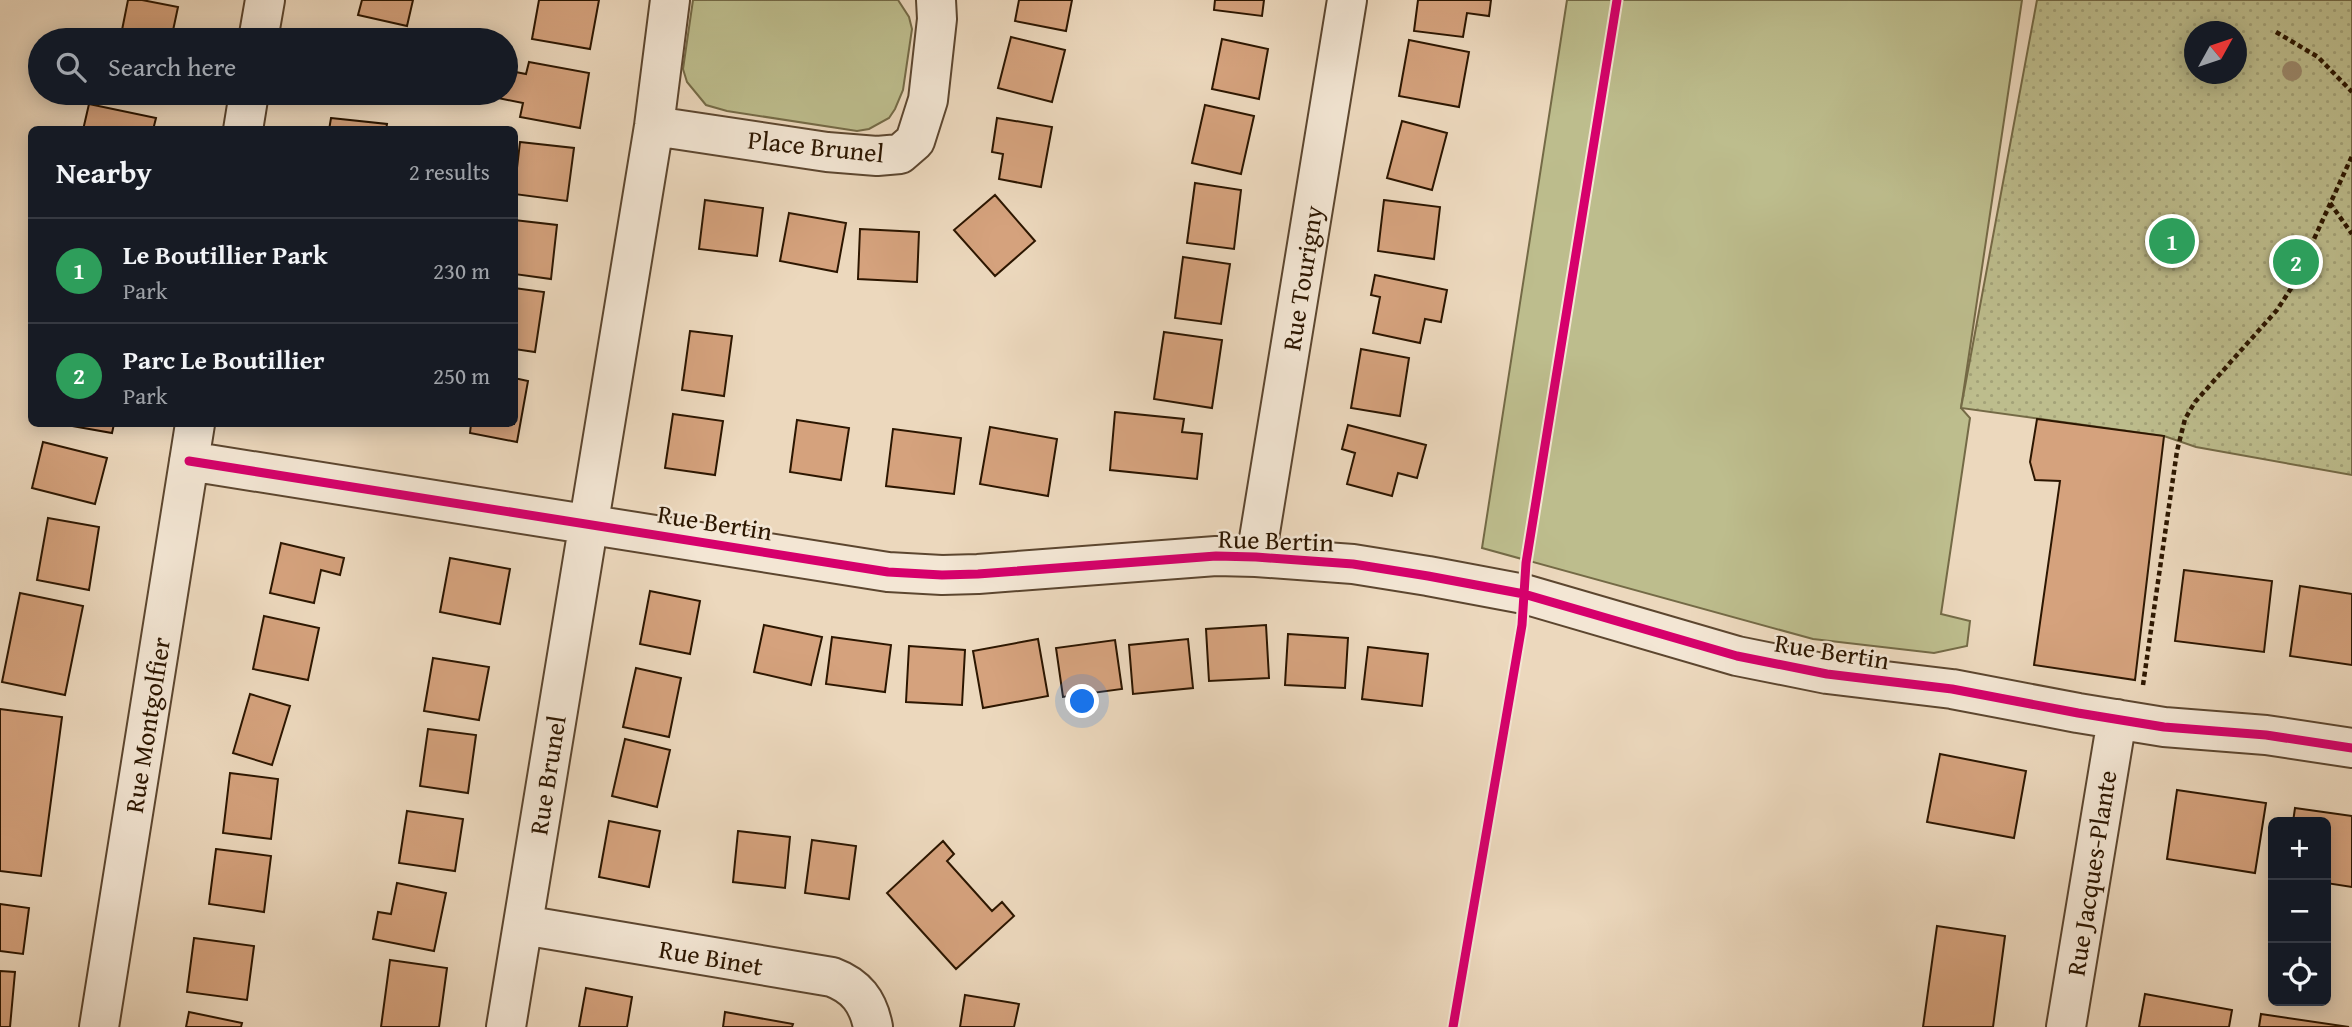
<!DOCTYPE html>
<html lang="en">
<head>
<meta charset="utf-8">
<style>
  :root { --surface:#171b24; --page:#20242c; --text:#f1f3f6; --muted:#9ea1a6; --line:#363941; --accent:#c59692 }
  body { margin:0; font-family:"Gentium Book Plus",serif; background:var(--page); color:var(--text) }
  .controls { position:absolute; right:21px; bottom:21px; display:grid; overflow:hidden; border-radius:10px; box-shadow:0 4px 18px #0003 }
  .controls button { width:63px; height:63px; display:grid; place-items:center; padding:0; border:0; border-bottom:2px solid var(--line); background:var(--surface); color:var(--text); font:35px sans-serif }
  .compass { position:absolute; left:2184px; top:21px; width:63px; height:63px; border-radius:50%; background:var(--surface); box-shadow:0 4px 18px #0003; rotate:50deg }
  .you { position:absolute; left:1083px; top:702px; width:24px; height:24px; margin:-18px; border:5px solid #fff; border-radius:50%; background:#1a73e8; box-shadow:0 0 0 10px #1a73e833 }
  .badge { display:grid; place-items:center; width:46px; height:46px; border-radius:50%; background:var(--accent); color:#fff; font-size:23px; font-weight:700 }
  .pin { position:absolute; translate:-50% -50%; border:4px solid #fff; box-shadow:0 2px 7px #0006 }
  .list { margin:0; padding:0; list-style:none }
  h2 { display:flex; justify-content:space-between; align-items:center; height:91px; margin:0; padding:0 28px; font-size:30px }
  h2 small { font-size:23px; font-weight:400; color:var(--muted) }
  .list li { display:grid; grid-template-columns:46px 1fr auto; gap:21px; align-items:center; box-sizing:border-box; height:105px; padding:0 28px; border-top:2px solid var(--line) }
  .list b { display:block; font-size:26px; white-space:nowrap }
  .list p { margin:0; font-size:23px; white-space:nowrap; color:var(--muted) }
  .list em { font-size:23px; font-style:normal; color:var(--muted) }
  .icon { flex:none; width:38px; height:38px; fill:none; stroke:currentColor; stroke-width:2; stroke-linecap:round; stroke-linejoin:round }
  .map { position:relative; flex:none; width:2352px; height:1027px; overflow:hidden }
  .search { position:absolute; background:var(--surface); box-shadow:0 4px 18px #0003; left:28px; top:28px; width:490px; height:77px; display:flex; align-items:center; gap:18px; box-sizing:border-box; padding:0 24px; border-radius:38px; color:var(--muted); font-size:26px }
  .panel { position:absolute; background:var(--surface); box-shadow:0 4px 18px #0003; left:28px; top:126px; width:490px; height:301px; border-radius:10px }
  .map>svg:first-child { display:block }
  .green { fill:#bdbd8d; stroke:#746a46; stroke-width:2 }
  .park { fill:url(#park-dots); stroke:#746a46; stroke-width:2; fill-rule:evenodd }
  .building { fill:#d5a27d; stroke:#2c1600; stroke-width:2 }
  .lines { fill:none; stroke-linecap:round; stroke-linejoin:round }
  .minor-casing { stroke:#5c462f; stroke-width:42 }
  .path { stroke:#2c1600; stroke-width:4.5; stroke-dasharray:5 3.5; stroke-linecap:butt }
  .minor { stroke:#f3e6d4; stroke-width:38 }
  .cycleway-casing { stroke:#f3e6d4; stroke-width:13 }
  .cycleway { stroke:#d6006c; stroke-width:9 }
  .tree { fill:#9b896c }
  .labels { text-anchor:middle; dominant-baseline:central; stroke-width:5; stroke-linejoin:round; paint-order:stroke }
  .street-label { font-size:26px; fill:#2c1600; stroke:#f3e6d4 }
</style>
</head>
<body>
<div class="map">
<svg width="2352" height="1027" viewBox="0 0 2352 1027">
  <defs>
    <pattern id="park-dots" width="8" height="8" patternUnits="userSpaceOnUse" patternTransform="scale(1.75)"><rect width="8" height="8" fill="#bdbd8d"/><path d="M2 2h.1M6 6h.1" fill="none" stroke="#a3a278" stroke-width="1.8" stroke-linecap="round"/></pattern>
  </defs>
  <rect width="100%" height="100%" fill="#ecd8bd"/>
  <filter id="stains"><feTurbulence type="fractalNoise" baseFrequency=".00286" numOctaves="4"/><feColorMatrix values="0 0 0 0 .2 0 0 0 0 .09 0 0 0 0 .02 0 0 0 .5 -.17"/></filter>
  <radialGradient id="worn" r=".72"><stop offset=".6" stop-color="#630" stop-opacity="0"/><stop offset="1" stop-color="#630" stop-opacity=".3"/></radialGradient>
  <path class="green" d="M693,0h205l11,17 3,12 -9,61 -8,19 -6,9 -20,11 -12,2 -130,-20 -21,-6 -19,-23 -4,-13z
    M1567,0h455l-61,408 9,10 -29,196 29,7 -3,25 -33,7 -121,-14 -331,-91z"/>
  <path class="park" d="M2037,0h315v475l-156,-28 -32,-11 -203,-28zM2194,32h42v42h-42z"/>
  <path class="building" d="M128,0h14l36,7 -7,33h-51z
    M362,0h51l-6,26 -49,-11z
    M539,0h60l-9,49 -58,-10z
    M1019,0h53l-6,31 -51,-10z
    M1215,0h49l-2,16 -48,-6z
    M1418,0h73l-2,16 -22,-3 -4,24 -49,-6z
    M1011,37l54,13 -13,52 -54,-14z
    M1222,39l46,10 -9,50 -47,-10z
    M1409,40l60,12 -10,55 -60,-11z
    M529,62l60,11 -9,55 -60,-11 3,-14 -25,-5 1,-5h7v-23l20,4z
    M353,93h44l-1,7z
    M89,104l67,14 -3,12h-70z
    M1205,105l49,11 -13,58 -49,-11z
    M331,118l56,6 -1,6h-57z
    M997,118l55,9 -11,60 -42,-8 4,-25 -11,-2z
    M1402,121l45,12 -15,57 -45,-12z
    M520,142l54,6 -7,53 -53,-7z
    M1195,183l46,7 -7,59 -47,-6z
    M995,195l40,46 -40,35 -41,-46z
    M705,200l58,8 -6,48 -58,-7z
    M1384,200l56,7 -6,52 -56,-8z
    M789,213l57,10 -9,49 -57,-11z
    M514,220l43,5 -6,54 -37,-5z
    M860,229l59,3 -2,50 -59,-3z
    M1183,257l47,7 -9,60 -46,-6z
    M1375,275l72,15 -6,32 -16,-3 -5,24 -47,-10 7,-36 -9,-2z
    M514,288l30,4 -9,60 -21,-3z
    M690,331l42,5 -8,60 -42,-6z
    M1164,332l58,8 -10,68 -58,-9z
    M1361,349l48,9 -9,58 -49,-8z
    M514,378l14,3 -11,61 -47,-9 1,-9h43z
    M1115,412l69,7 -2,13 20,2 -5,45 -87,-9z
    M673,414l50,7 -8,54 -50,-7z
    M2037,419l127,17 -29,244 -101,-15 26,-184 -25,-1 -5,-18z
    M797,420l52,8 -8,52 -51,-8z
    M61,424h53l-2,9z
    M1348,425l78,20 -9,33 -19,-5 -6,23 -45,-12 8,-31 -13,-4z
    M990,427l67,12 -9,57 -68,-12z
    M893,429l68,9 -7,56 -68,-8z
    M43,442l64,16 -12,46 -63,-16z
    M48,518l51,9 -10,63 -52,-10z
    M281,543l63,15 -4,17 -19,-5 -7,33 -44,-10z
    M450,558l60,11 -10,55 -60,-12z
    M2184,570l88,11 -8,71 -89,-11z
    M2300,586l52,8v71l-62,-9z
    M650,591l50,10 -10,53 -50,-10z
    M20,593l63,13 -18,89 -63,-13z
    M264,616l55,12 -11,52 -55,-11z
    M764,625l58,12 -11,48 -57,-13z
    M1266,625l3,53 -60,3 -3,-52z
    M1288,634l60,4 -3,50 -60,-3z
    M832,637l59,8 -6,47 -59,-8z
    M1038,639l10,57 -65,12 -10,-57z
    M1188,639l5,49 -60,6 -4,-49z
    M1115,640l7,49 -59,8 -7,-49z
    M909,646l56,4 -3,55 -56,-3z
    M1368,647l60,7 -6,52 -60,-7z
    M433,658l56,9 -10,53 -55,-9z
    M636,668l45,10 -12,59 -46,-10z
    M250,694l40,12 -18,59 -39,-12z
    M0,709l62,8 -21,159 -41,-5z
    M428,729l48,6 -8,58 -48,-7z
    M625,739l45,11 -13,57 -45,-11z
    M1940,754l86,17 -12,67 -87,-16z
    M230,773l48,6 -7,60 -48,-6z
    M2177,790l89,13 -11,70 -88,-14z
    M2295,808l57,8v71l-26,-4v-61h-33z
    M407,811l56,8 -8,52 -56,-8z
    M609,821l51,10 -11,56 -50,-10z
    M738,831l52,6 -5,51 -52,-6z
    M812,840l44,6 -7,53 -44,-6z
    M943,841l11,13 -7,7 45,50 10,-9 12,14 -58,53 -69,-76z
    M216,849l55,7 -7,56 -55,-8z
    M397,883l49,10 -12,58 -61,-12 5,-27 13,2z
    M0,904l29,4 -6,46 -23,-3z
    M1937,926l68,10 -12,91h-70z
    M194,938l60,8 -7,54 -60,-8z
    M390,960l57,8 -8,59h-58z
    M0,971l15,1 -5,55h-10z
    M586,988l46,9 -5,30h-48z
    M2145,994l87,16 -3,17h-90z
    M965,995l54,9 -5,23h-54z
    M189,1012l53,11 -1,4h-55z
    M725,1012l68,12 -1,3h-69z
    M2261,1014l88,13h-90z"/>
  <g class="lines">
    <g class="minor-casing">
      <path id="minor" d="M258,40l7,-40
        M654,126l173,26 50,4 23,-2 15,-13 13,-41 9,-81 -1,-19
        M243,130l6,-37
        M189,461l699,111 54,3 36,-1 238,-18 40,1 97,7 75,12 96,18 213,62 90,18 125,15 126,24 86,14 102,8 86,13
        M1256,557l91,-557
        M523,925l309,52c24,9 36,24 41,50
        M99,1027l96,-603
        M506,1027l148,-901 16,-126
        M2066,1027l51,-308"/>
    </g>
    <path class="path" d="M2276,32l42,25 34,35
      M2330,203l22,31
      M2143,685l34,-234 8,-32 10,-17 82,-92 15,-23 60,-131"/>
    <use href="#minor" class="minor"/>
    <g class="cycleway-casing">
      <path id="cycleway" d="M189,461l699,111 54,3 36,-1 238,-18 40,1 97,7 75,12 96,18 213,62 90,18 125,15 126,24 86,14 102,8 86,13
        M1453,1027l69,-402 4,-62 91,-563"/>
    </g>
    <use href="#cycleway" class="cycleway"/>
  </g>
  <circle class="tree" cx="2292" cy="71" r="10"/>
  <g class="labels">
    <g class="street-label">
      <text transform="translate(816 146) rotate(6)">Place Brunel</text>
      <text transform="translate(1302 278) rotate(-81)">Rue Tourigny</text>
      <text transform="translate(715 522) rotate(9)">Rue Bertin</text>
      <text transform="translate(1276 540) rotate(2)">Rue Bertin</text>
      <text transform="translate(1832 651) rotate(9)">Rue Bertin</text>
      <text transform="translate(147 725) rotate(-81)">Rue Montgolfier</text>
      <text transform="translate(547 775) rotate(-81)">Rue Brunel</text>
      <text transform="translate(2091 873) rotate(-81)">Rue Jacques-Plante</text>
      <text transform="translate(711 957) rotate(10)">Rue Binet</text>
    </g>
  </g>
  <rect width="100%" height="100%" filter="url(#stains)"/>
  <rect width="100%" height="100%" fill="url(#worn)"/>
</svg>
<div class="controls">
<button>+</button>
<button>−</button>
<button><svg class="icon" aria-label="locate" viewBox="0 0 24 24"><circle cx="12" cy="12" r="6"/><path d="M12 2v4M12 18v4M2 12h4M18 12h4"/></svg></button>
</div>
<svg class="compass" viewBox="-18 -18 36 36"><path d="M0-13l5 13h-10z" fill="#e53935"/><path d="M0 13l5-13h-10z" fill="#9ea1a6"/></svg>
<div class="you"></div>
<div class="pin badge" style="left:2172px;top:241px;background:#2e9e5b">1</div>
<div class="pin badge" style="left:2296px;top:262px;background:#2e9e5b">2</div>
<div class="search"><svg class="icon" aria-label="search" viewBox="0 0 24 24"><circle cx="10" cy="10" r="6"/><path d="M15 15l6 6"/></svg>Search here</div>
<section class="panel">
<h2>Nearby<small>2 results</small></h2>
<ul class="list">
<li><span class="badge" style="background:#2e9e5b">1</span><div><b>Le Boutillier Park</b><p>Park</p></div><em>230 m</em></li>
<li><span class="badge" style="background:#2e9e5b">2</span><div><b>Parc Le Boutillier</b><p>Park</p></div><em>250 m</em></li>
</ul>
</section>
</div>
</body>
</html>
